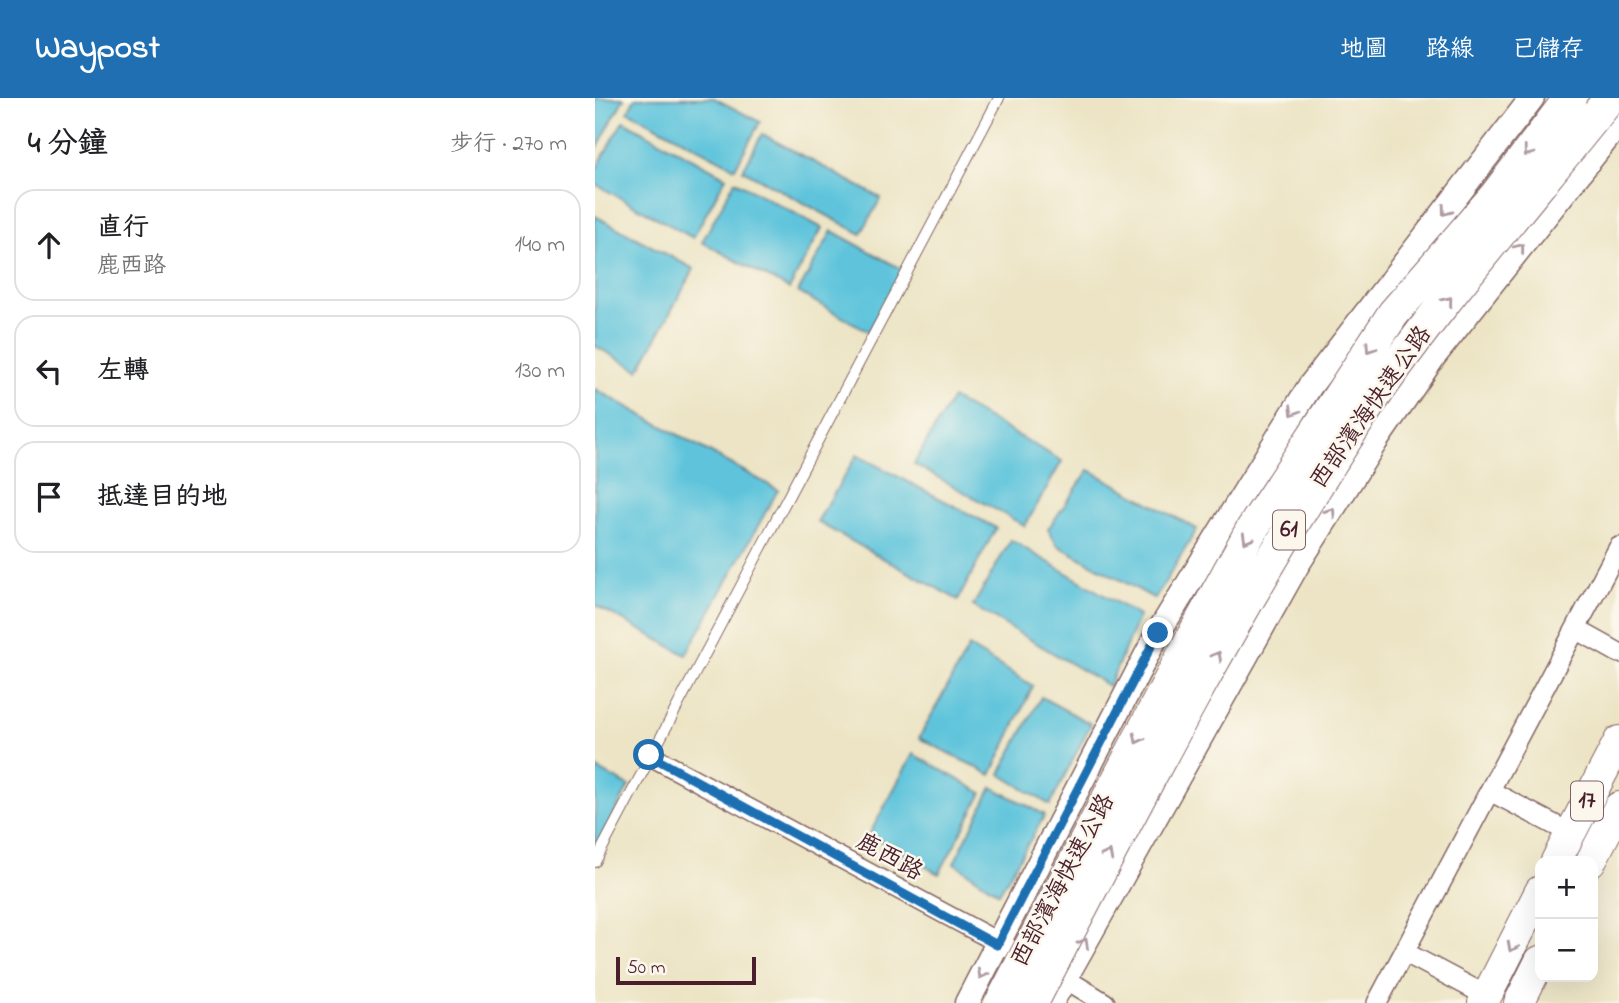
<!DOCTYPE html>
<html lang="zh-TW">
<head>
<meta charset="utf-8">
<style>
  :root { --surface:#fff; --page:#f6f6f6; --text:#202124; --muted:#757577; --line:#e0e0e0; --accent:#1f6fb2 }
  body { margin:0; font-family:"Indie Flower","LXGW WenKai TC",sans-serif; background:var(--page); color:var(--text) }
  .controls { position:absolute; right:21px; bottom:21px; display:grid; overflow:hidden; border-radius:14px; box-shadow:0 7px 28px #0002 }
  .controls button { width:63px; height:63px; display:grid; place-items:center; padding:0; border:0; border-bottom:2px solid var(--line); background:var(--surface); color:var(--text); font:35px sans-serif }
  .scale { position:absolute; left:21px; bottom:18px; width:140px; box-sizing:border-box; padding-left:7px; border:4px solid #4a1f2b; border-top:0; font-size:19px; line-height:24px; white-space:nowrap; color:#4a1f2b; -webkit-text-stroke:5px #fbf7ec; paint-order:stroke }
  .stop { position:absolute; width:21px; height:21px; margin:-16px; border:5px solid #1f6fb2; border-radius:50%; background:#fff }
  .stop.end { background:#1f6fb2; border-color:#fff; box-shadow:0 2px 7px #0008 }
  .list { margin:0; padding:0; list-style:none }
  h2 { display:flex; justify-content:space-between; align-items:center; height:91px; margin:0; padding:0 28px; font-size:30px }
  h2 small { font-size:23px; font-weight:400; color:var(--muted) }
  .list li { display:grid; grid-template-columns:46px 1fr auto; gap:21px; align-items:center; box-sizing:border-box; height:112px; margin:0 14px 14px; padding:0 14px; border:2px solid var(--line); border-radius:21px }
  .list b { display:block; font-size:26px; white-space:nowrap }
  .list p { margin:0; font-size:23px; white-space:nowrap; color:var(--muted) }
  .list em { font-size:23px; font-style:normal; color:var(--muted) }
  .icon { flex:none; width:38px; height:38px; fill:none; stroke:currentColor; stroke-width:2; stroke-linecap:round; stroke-linejoin:round }
  .map { position:relative; flex:none; width:1024px; height:905px; overflow:hidden }
  header { display:flex; align-items:center; gap:42px; box-sizing:border-box; height:98px; padding:0 35px; background:var(--accent); color:#fff }
  header strong { font-size:33px }
  nav { display:flex; gap:38px; margin-inline-start:auto; font-size:24px }
  main { display:flex }
  aside { flex:1; background:var(--surface) }
  .map>svg:first-child { display:block }
  .water { fill:#5ec4db; stroke:#547283; stroke-width:2 }
  .lines { fill:none; stroke-linecap:round; stroke-linejoin:round }
  .service-casing { stroke:#836461; stroke-width:12 }
  .minor-casing { stroke:#836461; stroke-width:22 }
  .tertiary-casing { stroke:#836461; stroke-width:27 }
  .primary-casing { stroke:#836461; stroke-width:32 }
  .service { stroke:#fff; stroke-width:10 }
  .minor { stroke:#fff; stroke-width:19 }
  .tertiary { stroke:#fff; stroke-width:24 }
  .primary { stroke:#fff; stroke-width:30 }
  .trunk-bridge-casing { stroke:#836461; stroke-width:34; stroke-linecap:butt }
  .trunk-bridge { stroke:#fff; stroke-width:32 }
  .oneway { stroke:#ae9aa0 }
  .route { stroke:#1f6fb2; stroke-width:9 }
  .labels { text-anchor:middle; dominant-baseline:central; stroke-width:5; stroke-linejoin:round; paint-order:stroke }
  .shield { fill:#fbf7ec; stroke:#7f6065; stroke-width:2 }
  .shield-label { font-size:23px; font-weight:bold; fill:#4a1f2b }
  .street-label { font-size:24px; fill:#4a1f2b; stroke:#fbf7ec }
</style>
</head>
<body>
<header>
<strong>Waypost</strong>
<nav><a>地圖</a><a>路線</a><a>已儲存</a></nav>
</header>
<main>
<aside>
<h2>4 分鐘<small>步行 · 270 m</small></h2>
<ul class="list">
<li><svg class="icon" aria-label="ahead" viewBox="0 0 24 24"><path d="M12 20V5M6 11l6-6 6 6"/></svg><div><b>直行</b><p>鹿西路</p></div><em>140 m</em></li>
<li><svg class="icon" aria-label="left" viewBox="0 0 24 24"><path d="M17 20v-9H6M10 6l-5 5 5 5"/></svg><div><b>左轉</b></div><em>130 m</em></li>
<li><svg class="icon" aria-label="arrive" viewBox="0 0 24 24"><path d="M6 21V4h12l-3 4 3 4H6"/></svg><div><b>抵達目的地</b></div></li>
</ul>
</aside>
<div class="map">
<svg width="1024" height="905" viewBox="0 0 1024 905">
  <rect width="100%" height="100%" fill="#fbf7ec"/>
  <filter id="ink" filterUnits="userSpaceOnUse"><feTurbulence type="fractalNoise" baseFrequency=".0143" numOctaves="2"/><feDisplacementMap in="SourceGraphic" scale="14" xChannelSelector="R" yChannelSelector="G"/><feConvolveMatrix kernelMatrix="1 2 1 2 8 2 1 2 1" color-interpolation-filters="sRGB"/></filter>
  <filter id="wash" filterUnits="userSpaceOnUse"><feTurbulence type="fractalNoise" baseFrequency=".00686" numOctaves="4" result="noise"/><feDisplacementMap in="SourceGraphic" scale="28" xChannelSelector="R" yChannelSelector="G"/><feGaussianBlur stdDeviation="1.57" result="paint"/><feColorMatrix in="noise" values="0 0 0 0 0 0 0 0 0 0 0 0 0 0 0 0 0 1.4 0 .05"/><feComposite in="paint" operator="in"/></filter>
  <g filter="url(#wash)">
    <rect width="100%" height="100%" fill="#ece4c4"/>
    <path class="water" d="M0,0h29l-29,54z
      M40,0h79l46,24 -25,46 -107,-57z
      M28,23l103,56 -33,61 -98,-54v-13z
      M167,36l119,64 -20,36 -118,-64z
      M140,83l87,47 -33,61 -87,-47z
      M0,118l99,53 -55,101 -44,-24z
      M237,133l71,39 -34,62 -71,-40z
      M0,291l183,101 -92,165 -91,-50z
      M357,300l110,63 -37,65 -111,-62z
      M262,357l139,73 -38,72 -141,-78z
      M494,372l108,59 -42,70 -98,-54 -9,-16z
      M416,442l128,76 -30,70 -136,-80z
      M374,549l64,39 -42,89 -72,-37z
      M446,599l50,27 -41,81 -50,-31z
      M318,656l69,39 -43,81 -70,-39z
      M0,670l34,18 -34,65z
      M397,689l53,28 -46,78 -45,-30z"/>
  </g>
  <g filter="url(#ink)">
    <g class="lines">
      <g class="service-casing">
        <path id="service" d="M0,764l404,-764"/>
      </g>
      <g class="minor-casing">
        <path id="minor" d="M981,531l43,24
          M54,657l415,223 41,25
          M895,693l80,42
          M809,854l83,44
          M782,905l242,-456"/>
      </g>
      <g class="tertiary-casing">
        <path id="tertiary" d="M372,905l191,-370 152,-247 222,-288
          M456,905l246,-438 78,-123 59,-86 185,-233"/>
      </g>
      <g class="primary-casing">
        <path id="primary" d="M961,763l63,-120
          M996,763l28,-54
          M888,905l57,-112
          M924,905l21,-42"/>
      </g>
      <use href="#service" class="service"/>
      <use href="#minor" class="minor"/>
      <use href="#tertiary" class="tertiary"/>
      <use href="#primary" class="primary"/>
      <g class="trunk-bridge-casing">
        <path id="trunk-bridge" d="M406,905l186,-356 65,-118 141,-215 103,-119 74,-97
          M437,905c101,-195 202,-392 322,-576 76,-115 170,-221 256,-329"/>
      </g>
      <use href="#trunk-bridge" class="trunk-bridge"/>
    </g>
    <defs><path id="oneway-chevron" d="M-2-3.5L2.5 0L-2 3.5" fill="none" stroke-width="1.6" stroke-linecap="round" stroke-linejoin="round" transform="scale(1.75)"/></defs>
    <g class="oneway">
      <use href="#oneway-chevron" transform="translate(933 54) rotate(127)"/>
      <use href="#oneway-chevron" transform="translate(851 113) rotate(127)"/>
      <use href="#oneway-chevron" transform="translate(925 150) rotate(-52)"/>
      <use href="#oneway-chevron" transform="translate(853 203) rotate(-51)"/>
      <use href="#oneway-chevron" transform="translate(775 250) rotate(124)"/>
      <use href="#oneway-chevron" transform="translate(699 313) rotate(122)"/>
      <use href="#oneway-chevron" transform="translate(736 414) rotate(-57)"/>
      <use href="#oneway-chevron" transform="translate(652 441) rotate(119)"/>
      <use href="#oneway-chevron" transform="translate(622 558) rotate(-61)"/>
      <use href="#oneway-chevron" transform="translate(543 641) rotate(118)"/>
      <use href="#oneway-chevron" transform="translate(513 757) rotate(-63)"/>
      <use href="#oneway-chevron" transform="translate(489 845) rotate(-60)"/>
      <use href="#oneway-chevron" transform="translate(917 849) rotate(117)"/>
      <use href="#oneway-chevron" transform="translate(387 876) rotate(118)"/>
    </g>
  </g>
  <g class="lines" filter="url(#ink)">
    <path class="route" d="M54,657l348,190 161,-312"/>
  </g>
  <g class="labels">
    <g class="shield">
      <rect x="678" y="412.5" width="32" height="39" rx="5"/>
      <rect x="976" y="683.5" width="32" height="39" rx="5"/>
    </g>
    <g class="shield-label">
      <text x="694" y="432">61</text>
      <text x="992" y="703">17</text>
    </g>
    <g class="street-label">
      <text transform="translate(777 310) rotate(-55)">西部濱海快速公路</text>
      <text transform="translate(294 760) rotate(29)">鹿西路</text>
      <text transform="translate(469 783) rotate(-62)">西部濱海快速公路</text>
    </g>
  </g>
</svg>
<div class="controls">
<button>+</button>
<button>−</button>
</div>
<div class="scale">50 m</div>
<div class="stop" style="left:54px;top:657px"></div>
<div class="stop end" style="left:563px;top:535px"></div>
</div>
</main>
</body>
</html>
